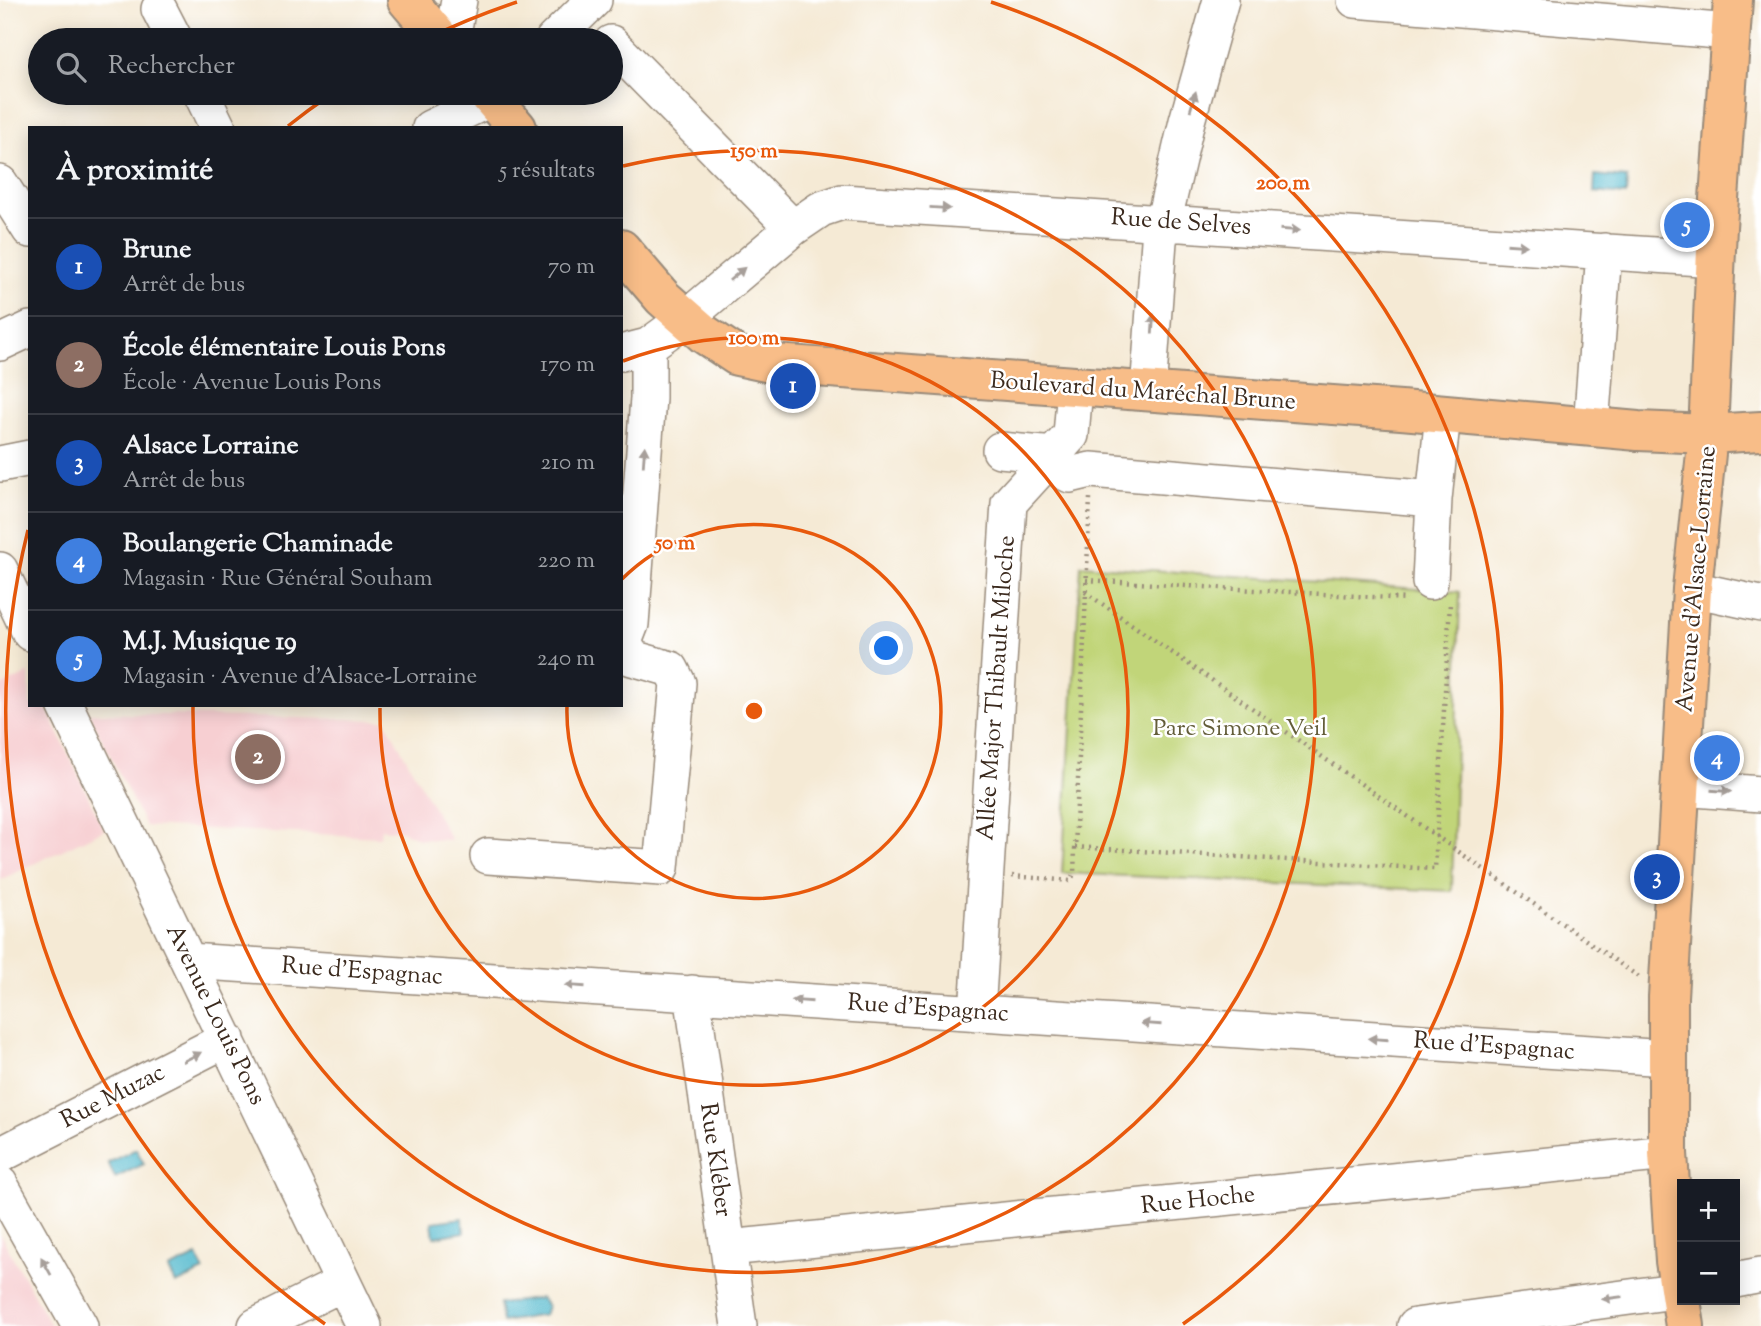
<!DOCTYPE html>
<html lang="fr">
<head>
<meta charset="utf-8">
<style>
  :root { --surface:#171b24; --page:#20242c; --text:#f1f3f6; --muted:#9ea1a6; --line:#363941; --accent:#1f6fb2 }
  body { margin:0; font-family:"Sorts Mill Goudy",serif; background:var(--page); color:var(--text) }
  .controls { position:absolute; right:21px; bottom:21px; display:grid; overflow:hidden; border-radius:0px; box-shadow:0 4px 18px #0003 }
  .controls button { width:63px; height:63px; display:grid; place-items:center; padding:0; border:0; border-bottom:2px solid var(--line); background:var(--surface); color:var(--text); font:35px sans-serif }
  .you { position:absolute; left:887px; top:649px; width:24px; height:24px; margin:-18px; border:5px solid #fff; border-radius:50%; background:#1a73e8; box-shadow:0 0 0 10px #1a73e833 }
  .badge { display:grid; place-items:center; width:46px; height:46px; border-radius:50%; background:var(--accent); color:#fff; font-size:23px; font-weight:700 }
  .pin { position:absolute; translate:-50% -50%; border:4px solid #fff; box-shadow:0 2px 7px #0006 }
  .list { margin:0; padding:0; list-style:none }
  h2 { display:flex; justify-content:space-between; align-items:center; height:91px; margin:0; padding:0 28px; font-size:30px }
  h2 small { font-size:23px; font-weight:400; color:var(--muted) }
  .list li { display:grid; grid-template-columns:46px 1fr auto; gap:21px; align-items:center; box-sizing:border-box; height:98px; padding:0 28px; border-top:2px solid var(--line) }
  .list b { display:block; font-size:26px; white-space:nowrap }
  .list p { margin:0; font-size:23px; white-space:nowrap; color:var(--muted) }
  .list em { font-size:23px; font-style:normal; color:var(--muted) }
  .icon { flex:none; width:38px; height:38px; fill:none; stroke:currentColor; stroke-width:2; stroke-linecap:round; stroke-linejoin:round }
  .map { position:relative; flex:none; width:1761px; height:1326px; overflow:hidden }
  .search { position:absolute; background:var(--surface); box-shadow:0 4px 18px #0003; left:28px; top:28px; width:595px; height:77px; display:flex; align-items:center; gap:18px; box-sizing:border-box; padding:0 24px; border-radius:38px; color:var(--muted); font-size:26px }
  .panel { position:absolute; background:var(--surface); box-shadow:0 4px 18px #0003; left:28px; top:126px; width:595px; height:581px; border-radius:0px }
  .map>svg:first-child { display:block }
  .built { fill:#f7cfd2 }
  .green { fill:#c1d579; stroke:#7e804c; stroke-width:2 }
  .water { fill:#4fb8cc; stroke:#457175; stroke-width:2 }
  .lines { fill:none; stroke-linecap:round; stroke-linejoin:round }
  .minor-casing { stroke:#988a7a; stroke-width:38 }
  .major-casing { stroke:#988a7a; stroke-width:42 }
  .path { stroke:#988a7a; stroke-width:4.5; stroke-dasharray:2 5; stroke-linecap:butt }
  .minor { stroke:#fff; stroke-width:35 }
  .major { stroke:#f8bd88; stroke-width:38 }
  .oneway { fill:#a79f9a }
  .ring { fill:none; stroke:#e8590c; stroke-width:3.5 }
  .labels { text-anchor:middle; dominant-baseline:central; stroke-width:5; stroke-linejoin:round; paint-order:stroke }
  .street-label { font-size:24px; fill:#3b2a1e; stroke:#fff }
  .park-label { font-size:24px; fill:#635d39; stroke:#fff }
  .centre { fill:#e8590c; stroke:#fff; stroke-width:3.5 }
  .ring-label { font-size:21px; text-anchor:middle; font-weight:bold; fill:#e8590c; stroke:#fff; stroke-width:5; stroke-linejoin:round; paint-order:stroke }
</style>
</head>
<body>
<div class="map">
<svg width="1761" height="1326" viewBox="0 0 1761 1326">
  <rect width="100%" height="100%" fill="#fff"/>
  <filter id="ink" filterUnits="userSpaceOnUse"><feTurbulence type="fractalNoise" baseFrequency=".0143" numOctaves="2"/><feDisplacementMap in="SourceGraphic" scale="14" xChannelSelector="R" yChannelSelector="G"/><feConvolveMatrix kernelMatrix="1 2 1 2 8 2 1 2 1" color-interpolation-filters="sRGB"/></filter>
  <filter id="wash" filterUnits="userSpaceOnUse"><feTurbulence type="fractalNoise" baseFrequency=".00686" numOctaves="4" result="noise"/><feDisplacementMap in="SourceGraphic" scale="28" xChannelSelector="R" yChannelSelector="G"/><feGaussianBlur stdDeviation="1.57" result="paint"/><feColorMatrix in="noise" values="0 0 0 0 0 0 0 0 0 0 0 0 0 0 0 0 0 1.4 0 .05"/><feComposite in="paint" operator="in"/></filter>
  <g filter="url(#wash)">
    <rect width="100%" height="100%" fill="#f5ead5"/>
    <path class="built" d="M29,673l1,32h15l59,125 -104,50v-193z
      M89,713l296,7 66,120 -32,-1 -17,-8 -21,-2 -1,8 -235,-11z
      M0,1234l51,92h-51z"/>
    <path class="green" d="M1081,565l379,27 -8,299 -390,-18z"/>
    <path class="water" d="M1595,175l32,3 -1,17 -32,-3z
      M136,1149l8,15 -29,14 -7,-15z
      M462,1218l2,14 -30,5 -2,-15z
      M197,1256l7,15 -28,13 -7,-15z
      M541,1298l6,8 -3,9 -42,7 -3,-18z"/>
  </g>
  <g filter="url(#ink)">
    <g class="lines">
      <g class="minor-casing">
        <path id="minor" d="M1355,0l375,32
          M159,9l16,31
          M452,40l7,-40
          M553,40l41,-40
          M611,43l182,185
          M201,93l17,35
          M430,128l62,-30 5,-5
          M0,183l30,47
          M0,343l30,-14
          M621,353l27,-7 37,-27 108,-91 28,-19 21,-7 874,57
          M1148,392l11,-151 28,-120 34,-121
          M1591,427l13,-176
          M1000,450l55,5
          M1055,455l7,16 8,4 21,-5 343,29 9,-85
          M0,464l30,-6
          M0,570l30,63
          M1430,582l4,-83
          M1692,589l69,15
          M621,642h3l7,-18 17,-226v-52
          M65,705l299,621
          M1681,788l80,6
          M488,856l173,12 17,-185 -7,-14 -39,-11 -8,-16
          M189,961l1478,97
          M692,993l47,333
          M977,1013l32,-510 62,-68 4,-47
          M0,1155l227,-116
          M0,1184l80,142
          M728,1248l940,-95
          M1735,1280l26,-5
          M256,1326l87,-43
          M1415,1326l267,-36"/>
      </g>
      <g class="major-casing">
        <path id="major" d="M407,0l34,40
          M487,93l30,35
          M621,249l42,49 41,36 33,22 38,8 626,46 237,21 70,3 53,-3
          M1685,1326l-10,-65 -7,-108v-156l24,-408 16,-155 9,-207 16,-227"/>
      </g>
      <path class="path" d="M1086,580l321,19
        M1085,592l554,385
        M1075,847l360,22 15,-266
        M1012,876l59,5 3,-8 16,-375"/>
      <use href="#minor" class="minor"/>
      <use href="#major" class="major"/>
    </g>
    <defs><path id="oneway-solid" d="M-6-.8H1V-3.2L6.5 0L1 3.2V.8H-6Z" transform="scale(1.75)"/></defs>
    <g class="oneway">
      <use href="#oneway-solid" transform="translate(1193 101) rotate(-74)"/>
      <use href="#oneway-solid" transform="translate(940 208) rotate(3)"/>
      <use href="#oneway-solid" transform="translate(1290 230) rotate(4)"/>
      <use href="#oneway-solid" transform="translate(1517 245) rotate(4)"/>
      <use href="#oneway-solid" transform="translate(737 274) rotate(-40)"/>
      <use href="#oneway-solid" transform="translate(1153 324) rotate(-86)"/>
      <use href="#oneway-solid" transform="translate(644 456) rotate(-86)"/>
      <use href="#oneway-solid" transform="translate(1721 791) rotate(4)"/>
      <use href="#oneway-solid" transform="translate(575 986) rotate(-176)"/>
      <use href="#oneway-solid" transform="translate(802 1001) rotate(-176)"/>
      <use href="#oneway-solid" transform="translate(1151 1024) rotate(-176)"/>
      <use href="#oneway-solid" transform="translate(1378 1039) rotate(-176)"/>
      <use href="#oneway-solid" transform="translate(192 1057) rotate(-27)"/>
      <use href="#oneway-solid" transform="translate(46 1266) rotate(-119)"/>
      <use href="#oneway-solid" transform="translate(1612 1298) rotate(172)"/>
    </g>
  </g>
  <g class="ring">
    <path d="M622 579A187 187 0 1 1 567 706"/>
    <path d="M623 361A374 374 0 1 1 380 708"/>
    <path d="M623 166A561 561 0 1 1 193 706"/>
    <path d="M325 1324A748 748 0 0 1 28 530M288 126A748 748 0 0 1 330 95M426 39A748 748 0 0 1 517 2M991 2A748 748 0 0 1 1183 1324"/>
  </g>
  <g class="labels">
    <g class="street-label">
      <text transform="translate(1181 223) rotate(4)">Rue de Selves</text>
      <text transform="translate(1143 392) rotate(4)">Boulevard du Maréchal Brune</text>
      <text transform="translate(1697 579) rotate(-85)">Avenue d'Alsace-Lorraine</text>
      <text transform="translate(997 688) rotate(-86)">Allée Major Thibault Miloche</text>
      <text transform="translate(362 972) rotate(4)">Rue d'Espagnac</text>
      <text transform="translate(928 1009) rotate(4)">Rue d'Espagnac</text>
      <text transform="translate(215 1015) rotate(64)">Avenue Louis Pons</text>
      <text transform="translate(1494 1047) rotate(4)">Rue d'Espagnac</text>
      <text transform="translate(113 1097) rotate(-27)">Rue Muzac</text>
      <text transform="translate(715 1160) rotate(82)">Rue Kléber</text>
      <text transform="translate(1198 1201) rotate(-6)">Rue Hoche</text>
    </g>
    <g class="park-label">
      <text x="1240" y="729">Parc Simone Veil</text>
    </g>
  </g>
  <circle cx="754" cy="711" r="10" class="centre"/>
  <g class="ring-label">
    <text x="754" y="157">150 m</text>
    <text x="1283" y="189">200 m</text>
    <text x="754" y="344">100 m</text>
    <text x="675" y="549">50 m</text>
  </g>
</svg>
<div class="controls">
<button>+</button>
<button>−</button>
</div>
<div class="you"></div>
<div class="pin badge" style="left:793px;top:386px;background:#1a4fb4">1</div>
<div class="pin badge" style="left:258px;top:757px;background:#8d6e63">2</div>
<div class="pin badge" style="left:1657px;top:877px;background:#1a4fb4">3</div>
<div class="pin badge" style="left:1717px;top:758px;background:#3f7fe0">4</div>
<div class="pin badge" style="left:1687px;top:225px;background:#3f7fe0">5</div>
<div class="search"><svg class="icon" aria-label="search" viewBox="0 0 24 24"><circle cx="10" cy="10" r="6"/><path d="M15 15l6 6"/></svg>Rechercher</div>
<section class="panel">
<h2>À proximité<small>5 résultats</small></h2>
<ul class="list">
<li><span class="badge" style="background:#1a4fb4">1</span><div><b>Brune</b><p>Arrêt de bus</p></div><em>70 m</em></li>
<li><span class="badge" style="background:#8d6e63">2</span><div><b>École élémentaire Louis Pons</b><p>École · Avenue Louis Pons</p></div><em>170 m</em></li>
<li><span class="badge" style="background:#1a4fb4">3</span><div><b>Alsace Lorraine</b><p>Arrêt de bus</p></div><em>210 m</em></li>
<li><span class="badge" style="background:#3f7fe0">4</span><div><b>Boulangerie Chaminade</b><p>Magasin · Rue Général Souham</p></div><em>220 m</em></li>
<li><span class="badge" style="background:#3f7fe0">5</span><div><b>M.J. Musique 19</b><p>Magasin · Avenue d'Alsace-Lorraine</p></div><em>240 m</em></li>
</ul>
</section>
</div>
</body>
</html>
